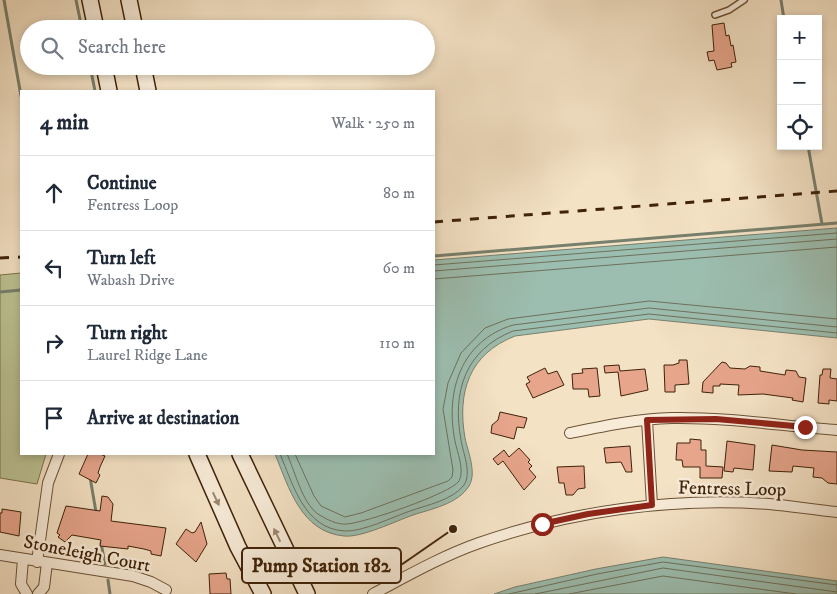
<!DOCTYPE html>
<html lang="en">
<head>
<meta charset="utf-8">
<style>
  :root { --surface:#fff; --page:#f6f6f7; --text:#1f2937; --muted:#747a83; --line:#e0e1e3 }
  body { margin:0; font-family:"IM FELL DW Pica",serif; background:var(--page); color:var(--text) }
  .controls { position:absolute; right:15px; top:15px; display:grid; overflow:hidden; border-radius:0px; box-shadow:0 2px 8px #0003 }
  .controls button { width:45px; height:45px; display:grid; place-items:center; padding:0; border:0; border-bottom:1px solid var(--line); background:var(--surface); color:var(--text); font:25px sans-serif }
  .stop { position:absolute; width:15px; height:15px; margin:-11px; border:4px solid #8f2418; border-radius:50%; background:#fff }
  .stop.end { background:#8f2418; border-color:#fff; box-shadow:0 1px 5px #0008 }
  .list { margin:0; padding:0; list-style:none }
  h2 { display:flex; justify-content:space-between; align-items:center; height:65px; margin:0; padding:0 20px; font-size:21px }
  h2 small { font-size:16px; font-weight:400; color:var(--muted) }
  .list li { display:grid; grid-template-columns:32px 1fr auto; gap:15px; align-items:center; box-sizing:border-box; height:75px; padding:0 20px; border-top:1px solid var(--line) }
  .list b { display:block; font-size:19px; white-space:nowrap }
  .list p { margin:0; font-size:16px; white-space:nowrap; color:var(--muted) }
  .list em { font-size:16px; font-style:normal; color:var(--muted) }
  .icon { flex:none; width:28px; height:28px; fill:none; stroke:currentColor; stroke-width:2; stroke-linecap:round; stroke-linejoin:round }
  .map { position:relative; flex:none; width:837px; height:594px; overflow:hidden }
  .search { position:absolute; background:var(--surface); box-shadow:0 2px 8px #0003; left:20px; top:20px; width:415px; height:55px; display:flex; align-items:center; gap:12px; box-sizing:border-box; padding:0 18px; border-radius:28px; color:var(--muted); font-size:19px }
  .panel { position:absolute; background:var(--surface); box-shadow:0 2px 8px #0003; left:20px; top:90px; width:415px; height:365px; border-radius:0px }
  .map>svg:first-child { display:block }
  .green { fill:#bcc394; stroke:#7e724e }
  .water { fill:#9cbeb0; stroke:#77806d }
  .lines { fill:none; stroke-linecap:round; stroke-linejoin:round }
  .shore { stroke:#6e705c; stroke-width:1 }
  .stream { stroke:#77806d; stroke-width:3 }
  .building { fill:#e7a58c; stroke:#3f2208 }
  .lane-casing { stroke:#6c5237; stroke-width:8 }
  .street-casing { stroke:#6c5237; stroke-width:12 }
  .secondary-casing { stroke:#3f2208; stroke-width:18 }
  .lane { stroke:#f8ecd9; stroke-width:5 }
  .street { stroke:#f8ecd9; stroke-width:10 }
  .secondary { stroke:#f8ecd9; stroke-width:15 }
  .rail { stroke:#3f2208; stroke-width:3; stroke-dasharray:9 9; stroke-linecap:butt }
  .oneway { fill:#9c8770 }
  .route { stroke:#8f2418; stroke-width:6 }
  .labels { text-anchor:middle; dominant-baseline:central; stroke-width:5; stroke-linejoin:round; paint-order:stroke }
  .street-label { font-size:19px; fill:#3f2208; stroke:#f8ecd9 }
  .leader { fill:none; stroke:#3f2208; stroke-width:2 }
  .callout-dot { fill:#3f2208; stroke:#f8ecd9; stroke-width:2 }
  .callout { fill:#f8ecd9; stroke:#3f2208; stroke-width:2 }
  .callout-label { font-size:20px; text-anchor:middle; font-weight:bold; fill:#3f2208 }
</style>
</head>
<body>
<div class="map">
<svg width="837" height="594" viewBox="0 0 837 594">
  <rect width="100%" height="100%" fill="#f4e2c5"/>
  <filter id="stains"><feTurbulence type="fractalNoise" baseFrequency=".004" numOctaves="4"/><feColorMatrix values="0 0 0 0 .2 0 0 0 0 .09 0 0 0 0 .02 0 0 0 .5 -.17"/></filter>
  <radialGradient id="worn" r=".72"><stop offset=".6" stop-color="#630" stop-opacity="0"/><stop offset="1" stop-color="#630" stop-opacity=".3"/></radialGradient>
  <path class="green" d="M21,273v181h25l-9,30 -37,-6v-203z"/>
  <path class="water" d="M837,228v110l-188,-19 -134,17c-46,18 -58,56 -50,102 3,14 12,35 4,48 -11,18 -38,23 -56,29 -17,6 -52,23 -69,21 -43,-4 -55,-48 -69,-82h159v-194z
    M663,557l174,24v13h-343l21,-7 81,-18z"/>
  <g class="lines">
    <path class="shore" d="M434,265l403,-32
      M434,271l403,-32
      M434,279l403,-32
      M280,454c13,30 24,75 65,77 17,1 48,-14 65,-20 17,-6 43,-11 54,-26 8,-12 -1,-32 -3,-45 -9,-48 4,-90 52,-109l136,-17 188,19
      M287,454c8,17 15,49 31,60 8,5 19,11 28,10 16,0 106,-31 113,-43 6,-11 -2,-29 -4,-40 -10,-50 6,-100 58,-116l136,-17 188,19
      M295,454l19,42 7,10 24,11 16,-4 87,-32 4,-4 1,-7 -10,-61 5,-26 13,-30 24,-25 23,-9 141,-18 188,18
      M509,594l88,-20 66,-12 174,23
      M535,594l128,-26 174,24
      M569,594l94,-18 133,18"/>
    <path class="stream" d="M4,0l17,96
      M76,0l6,29
      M781,0l3,19
      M90,66l5,25
      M808,146l14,78
      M434,256l403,-33
      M0,292l21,-2
      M90,477l6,35
      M101,543l4,21
      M108,580l2,14"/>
  </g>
  <path class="building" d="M724,23l2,13 3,-1 2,11 2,-1 3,17 -5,1 1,4 -15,3 -3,-10 -5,1 -2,-9 7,-1 -2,-26z
    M679,360h8l2,24 -14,1v7h-10l-1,-27h9l6,-2z
    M722,362l4,1 4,5 15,1 5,-3 10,1v4l25,4 1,-5 10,1 3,6 7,1 -3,24 -11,-2 1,-2 -30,-4 -25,1 1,-10 -19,-1v2h-7v7l-11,-1 1,-10z
    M619,365l1,6 25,-2 3,21 -27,6 -3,-24 -13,1 -1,-7z
    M545,368l3,6 9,-3 7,14 -31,13 -7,-14 4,-2 -3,-5z
    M597,368l3,28 -11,1 -1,-8h-15l-1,-15 11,-1 -1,-4z
    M823,369h8l-1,9 7,1v22l-8,-1v4l-11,-1 2,-28h2z
    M500,412l27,6 -3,10 -7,-1 -3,12 -23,-6 1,-8 6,-5z
    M690,439l11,1v10h5v16l17,1 -1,11h-22v-11h-17l-1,-7h-6l1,-17h13z
    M727,441l28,4 -2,25 -19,-2 -1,4 -9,-1z
    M772,445l30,5 35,2v32l-9,-1 -6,-5 -9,-1 1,-9 -21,-2 -1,6 -23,-1z
    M630,446l2,26h-6l-5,-10 -15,1 -2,-15z
    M519,448l11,12 -2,2 4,4 -3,3 7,8 -12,13 -21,-29 -5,4 -5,-6 11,-9 5,7z
    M88,454h12l5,2 -5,11 -2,6 2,2 -4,8 -17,-9z
    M584,466l1,22 -7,1 -5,6h-7l-2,-12h-5l-2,-16z
    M102,496l6,1 5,7 -2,17 55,7 -5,28 -10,-2v-3l-7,-2 -16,-3v3l-28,-3 1,-6 -29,-5 -7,7 -7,-5 2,-2 -3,-2 9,-27 34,5z
    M2,509l19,3 -2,24 -19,-4v-19h2z
    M201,522l6,22 -11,18 -20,-18 10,-15 6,4 3,-1z
    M226,573l1,6h3l1,15h-21l-1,-20z"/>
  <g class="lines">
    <g class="lane-casing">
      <path id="lane" d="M715,15l14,-5 15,-10"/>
    </g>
    <g class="street-casing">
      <path id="street" d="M647,420l5,85
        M570,433c34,-7 67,-14 102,-15 55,-1 110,8 165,12
        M0,555l133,21 18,6 15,8
        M23,559l-2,25 6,10
        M37,562l11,-79 11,-29
        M38,594l6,-7 3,-24
        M373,594c34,-18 69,-38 106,-51 92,-32 193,-46 290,-39 23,2 46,6 68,8"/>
    </g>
    <g class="secondary-casing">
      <path id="secondary" d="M90,0l6,29
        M129,0l6,29
        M104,66l5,25
        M143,66l5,25
        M197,454l41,93 25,47
        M240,454l67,140"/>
    </g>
    <use href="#lane" class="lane"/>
    <use href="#street" class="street"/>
    <use href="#secondary" class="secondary"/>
    <path class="rail" d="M434,222l403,-31
      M0,258l21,-1"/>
  </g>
  <defs><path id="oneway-solid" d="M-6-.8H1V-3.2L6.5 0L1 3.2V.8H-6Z" transform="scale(1.25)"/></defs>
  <g class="oneway">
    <use href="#oneway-solid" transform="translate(216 499) rotate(65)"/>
    <use href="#oneway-solid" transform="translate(277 535) rotate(-116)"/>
  </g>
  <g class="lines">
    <path class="route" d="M542,524l46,-10 64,-9 -5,-85 69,-1 89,8"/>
  </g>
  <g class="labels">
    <g class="street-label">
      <text transform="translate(732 489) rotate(1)">Fentress Loop</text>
      <text transform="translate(87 554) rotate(11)">Stoneleigh Court</text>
    </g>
  </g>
  <path class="leader" d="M453 529L401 565"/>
  <circle class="callout-dot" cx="453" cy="529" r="5"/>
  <rect class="callout" x="242" y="548" width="159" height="35" rx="5"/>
  <g class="callout-label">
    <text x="321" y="572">Pump Station 182</text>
  </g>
  <rect width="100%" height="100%" filter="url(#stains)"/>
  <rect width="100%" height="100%" fill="url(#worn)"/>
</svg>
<div class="controls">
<button>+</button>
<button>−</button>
<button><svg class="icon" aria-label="locate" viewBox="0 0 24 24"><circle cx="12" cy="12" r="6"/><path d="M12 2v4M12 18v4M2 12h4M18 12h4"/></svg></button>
</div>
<div class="stop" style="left:542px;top:524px"></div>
<div class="stop end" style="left:805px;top:427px"></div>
<div class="search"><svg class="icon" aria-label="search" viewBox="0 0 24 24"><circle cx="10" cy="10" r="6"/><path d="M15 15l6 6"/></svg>Search here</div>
<section class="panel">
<h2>4 min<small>Walk · 250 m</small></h2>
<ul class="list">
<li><svg class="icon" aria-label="ahead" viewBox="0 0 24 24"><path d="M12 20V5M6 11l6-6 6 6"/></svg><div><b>Continue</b><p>Fentress Loop</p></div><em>80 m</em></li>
<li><svg class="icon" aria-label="left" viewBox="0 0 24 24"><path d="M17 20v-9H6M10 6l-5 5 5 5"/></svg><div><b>Turn left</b><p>Wabash Drive</p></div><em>60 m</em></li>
<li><svg class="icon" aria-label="right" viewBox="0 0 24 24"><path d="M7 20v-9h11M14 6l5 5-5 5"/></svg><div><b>Turn right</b><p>Laurel Ridge Lane</p></div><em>110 m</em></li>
<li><svg class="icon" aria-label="arrive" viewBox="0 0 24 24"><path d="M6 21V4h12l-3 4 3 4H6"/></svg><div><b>Arrive at destination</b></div></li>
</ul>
</section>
</div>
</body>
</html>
